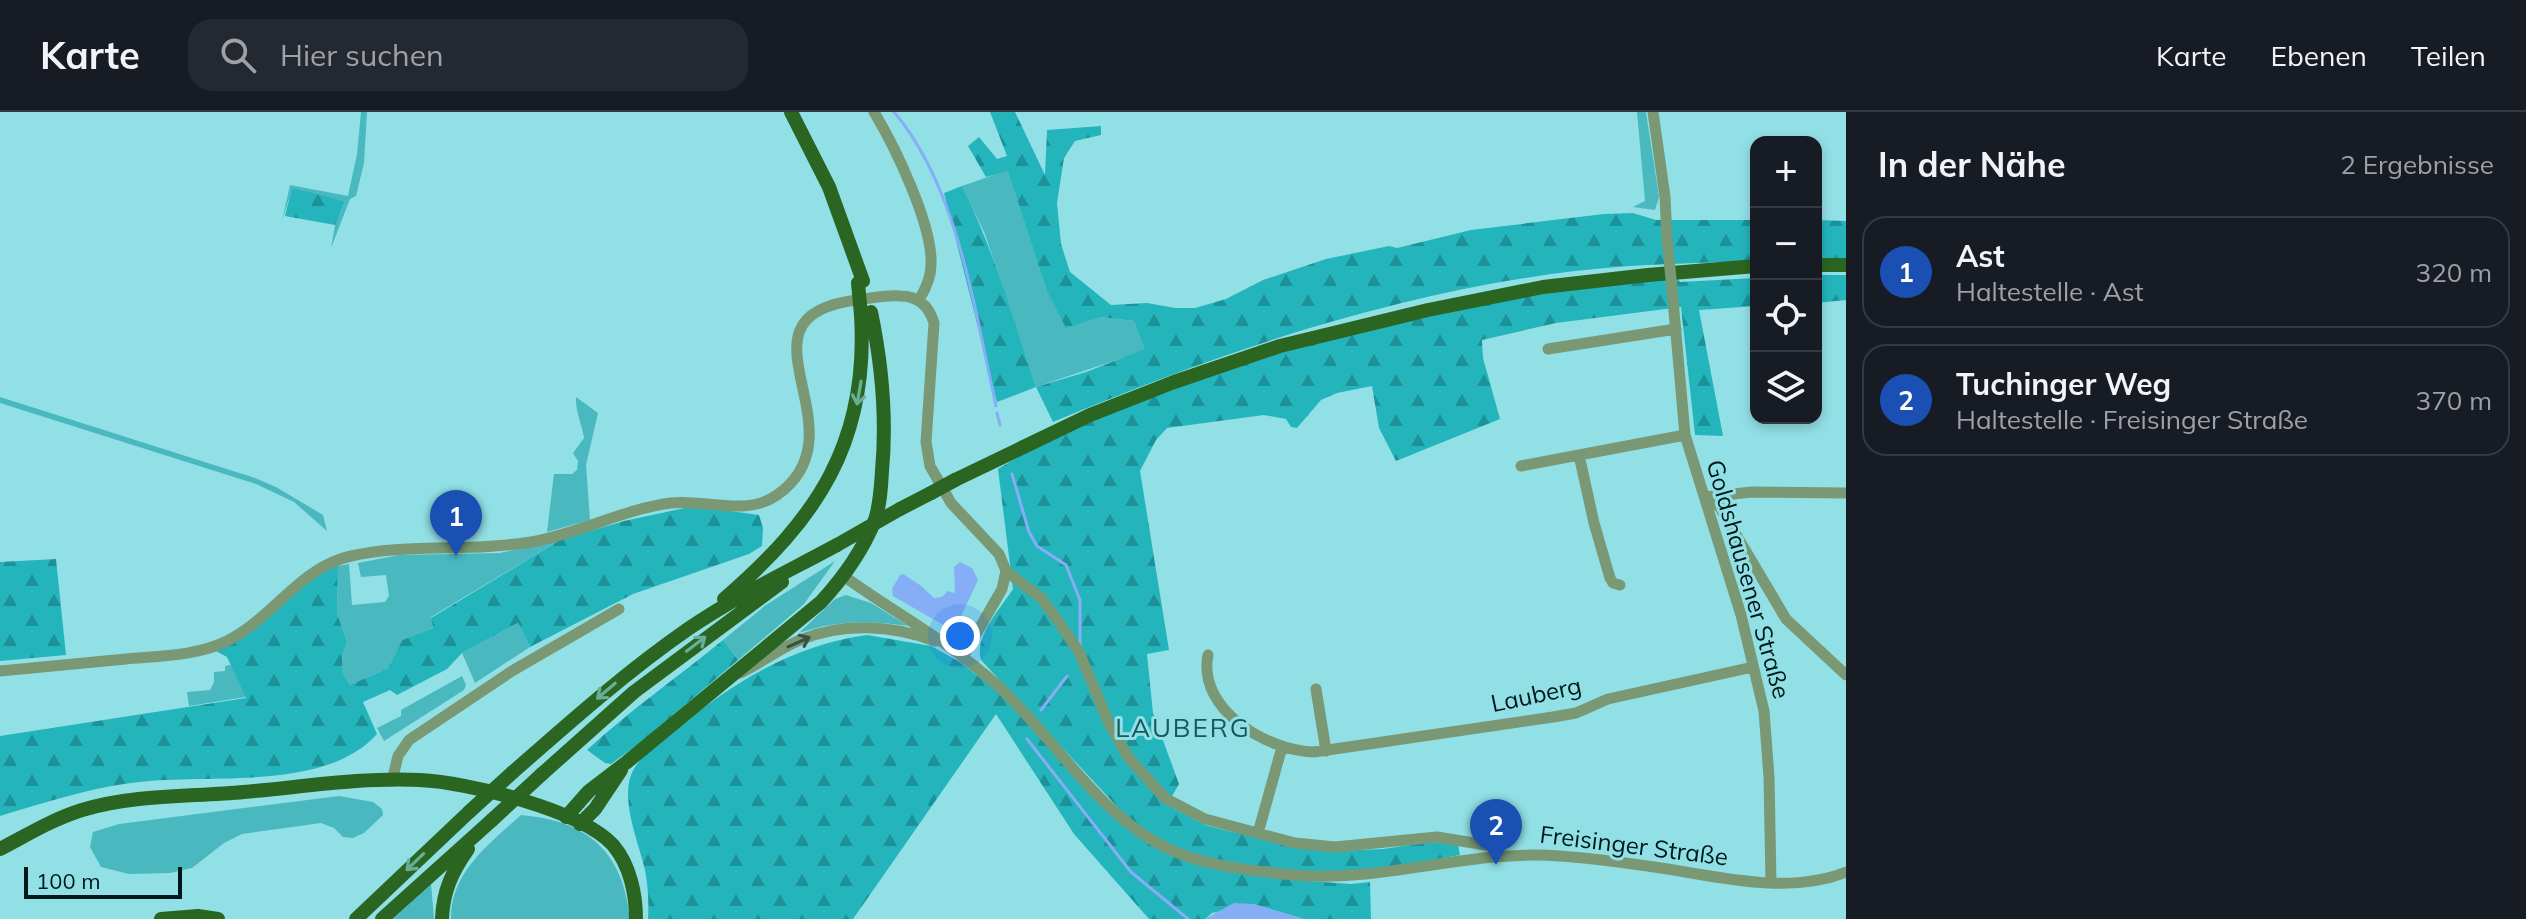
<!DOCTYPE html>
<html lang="de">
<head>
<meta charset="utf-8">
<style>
  :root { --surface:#171b24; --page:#242831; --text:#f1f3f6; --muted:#9ea1a6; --line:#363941; --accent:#ce8999 }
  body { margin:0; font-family:Mulish,sans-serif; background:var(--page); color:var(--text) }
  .controls { position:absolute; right:24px; top:24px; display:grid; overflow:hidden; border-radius:16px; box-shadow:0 4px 12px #0003 }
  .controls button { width:72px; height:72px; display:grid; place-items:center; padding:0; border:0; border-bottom:2px solid var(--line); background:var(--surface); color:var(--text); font:40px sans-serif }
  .scale { position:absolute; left:24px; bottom:20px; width:158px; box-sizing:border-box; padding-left:8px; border:4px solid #01181a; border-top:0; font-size:22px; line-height:28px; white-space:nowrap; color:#01181a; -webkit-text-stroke:6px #91e0e6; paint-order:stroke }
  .you { position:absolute; left:960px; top:524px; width:28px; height:28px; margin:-20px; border:6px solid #fff; border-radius:50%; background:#1a73e8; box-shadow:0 0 0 12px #1a73e833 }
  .badge { display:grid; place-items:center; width:52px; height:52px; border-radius:50%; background:var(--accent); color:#fff; font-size:26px; font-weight:700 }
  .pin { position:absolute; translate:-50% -66px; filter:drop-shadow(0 2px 4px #0008) }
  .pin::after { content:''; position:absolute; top:42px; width:28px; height:24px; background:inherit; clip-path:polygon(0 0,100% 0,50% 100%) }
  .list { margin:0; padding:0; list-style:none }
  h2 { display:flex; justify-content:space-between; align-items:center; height:104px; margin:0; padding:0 32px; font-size:34px }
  h2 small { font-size:26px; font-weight:400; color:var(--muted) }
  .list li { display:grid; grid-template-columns:52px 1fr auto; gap:24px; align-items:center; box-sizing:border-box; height:112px; margin:0 16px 16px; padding:0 16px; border:2px solid var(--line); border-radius:24px }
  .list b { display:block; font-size:30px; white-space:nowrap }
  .list p { margin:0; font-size:26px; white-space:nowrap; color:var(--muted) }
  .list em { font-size:26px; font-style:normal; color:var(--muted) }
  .icon { flex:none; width:44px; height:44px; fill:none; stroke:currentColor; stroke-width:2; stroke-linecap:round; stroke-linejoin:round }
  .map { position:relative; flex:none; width:1846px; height:807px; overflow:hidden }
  header { display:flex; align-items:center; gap:48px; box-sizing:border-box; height:112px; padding:0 40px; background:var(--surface); border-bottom:2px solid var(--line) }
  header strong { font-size:38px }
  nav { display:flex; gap:44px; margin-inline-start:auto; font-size:28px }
  .search { width:560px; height:72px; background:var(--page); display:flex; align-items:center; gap:20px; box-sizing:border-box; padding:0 28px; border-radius:24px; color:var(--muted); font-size:30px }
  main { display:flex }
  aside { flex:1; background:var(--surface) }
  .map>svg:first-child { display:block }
  .green { fill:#49b8bf }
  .forest { fill:url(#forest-firs) }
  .water { fill:#85aef6 }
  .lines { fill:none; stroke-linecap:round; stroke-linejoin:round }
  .stream { stroke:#85aef6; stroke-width:3 }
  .minor { stroke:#799873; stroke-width:11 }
  .major { stroke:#2a6621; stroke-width:14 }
  .minor-bridge { stroke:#799873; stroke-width:11 }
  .major-bridge { stroke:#2a6621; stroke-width:14 }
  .oneway { stroke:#68af97 }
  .oneway2 { stroke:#375242 }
  .labels { text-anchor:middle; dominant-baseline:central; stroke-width:6; stroke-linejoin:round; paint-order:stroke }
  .street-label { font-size:24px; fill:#01181a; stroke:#91e0e6 }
  .neighbourhood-label { font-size:26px; letter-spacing:2px; fill:#18585c; stroke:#91e0e6 }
</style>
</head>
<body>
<header>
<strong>Karte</strong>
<div class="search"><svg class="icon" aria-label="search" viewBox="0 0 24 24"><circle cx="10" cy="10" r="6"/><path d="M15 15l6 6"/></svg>Hier suchen</div>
<nav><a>Karte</a><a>Ebenen</a><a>Teilen</a></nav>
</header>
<main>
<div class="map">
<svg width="1846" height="807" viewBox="0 0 1846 807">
  <defs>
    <pattern id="forest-firs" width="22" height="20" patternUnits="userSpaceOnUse" patternTransform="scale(2)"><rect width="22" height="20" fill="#24b4bc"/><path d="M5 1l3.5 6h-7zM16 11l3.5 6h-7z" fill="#1d9198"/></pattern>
  </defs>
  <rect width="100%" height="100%" fill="#91e0e6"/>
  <path class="green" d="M361,0h6l-3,51 -8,33 -6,3 -19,49 4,-23 10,-24 -53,-12 -10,32 8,-36 58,11 9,-42z
    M1637,0h9l13,85 -4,13 -22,-3 12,-6z
    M1008,58l38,119 54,28 34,4 12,29 -110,37 -51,-153 -23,-48z
    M0,285l255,81 21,9 47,28 4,16 -33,-29 -38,-18 -256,-81z
    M576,285l22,16 -12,52 4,55 -43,12 7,-58h18l5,-4 1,-9 -5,-8 11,-15c-2,-14 -9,-27 -8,-41z
    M560,428l-129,77 2,11 -31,12 -14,28 -38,17 -7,-12 -1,-16 5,-15 -10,-29 1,-47 11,-2 3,41 33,-3 4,-6 -3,-21 -25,2 -3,-14 41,-8 101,-2z
    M835,449l-31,43 -66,56 -15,-20 43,-35z
    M846,483l25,8 37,23c-39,-6 -72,-6 -109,7l36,-34z
    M518,511l12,24 -55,36 -13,-30z
    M231,553l15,32 -57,9 -2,-14 23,-2 4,-8v-10l11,-1v-5z
    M462,564l4,9 -2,5 -80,51 -7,-13 24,-12v-6z
    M339,684l34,6 9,7 1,6 -19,18 -11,5 -10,-1 -9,-9 -13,-5 -79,11 -18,9 -32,25 -22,5 -41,1 -28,-7 -11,-20 3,-15 26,-8z
    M521,703c68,6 102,37 109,104h-179c-1,-46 39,-76 70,-104z
    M431,772l3,35h-41z"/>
  <path class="forest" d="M990,0h25l30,63 2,-45 54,-4v9l-26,6 -11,17 -7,45 4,41 9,28 41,33 36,-2 28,5h20l31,-9 37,-19 63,-21 63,-13 8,2 74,-18 133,-16 29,-1 23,7h100v41c-60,2 -121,3 -181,10 -181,22 -355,81 -522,151l-17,-35 -39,15 -53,-209 18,-7c32,64 51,133 74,201l50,-15 59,-23 -11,-28 -34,-4 -34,11 -20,-39 -38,-118 -22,6 -18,-31 11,-9 18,22 10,-3z
    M292,76l53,13 -10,24 -50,-9z
    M1816,108l30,1v38h-30z
    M1816,163h30v25l-30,3z
    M1676,165l4,5 76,-4v28l-57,4 24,126 -28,-1 -14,-128 -125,16 -74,17 1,18 17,61 -104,42 -17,-33 -7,-42 -35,7 -16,7 -24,28 -6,-1 -5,-8 -22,-4 -97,13 -11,12 -16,31 29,179 -22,4 6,59 26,71 -12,21 38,20 23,6 109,20 46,-2 48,-7 27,3 2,10 -102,18 -65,-1 -79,-13 -40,-10 -39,-23 -154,-166c-7,-23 19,-51 32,-71l-15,-120c63,-38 130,-65 199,-89 112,-39 229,-69 346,-88 44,-8 89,-10 133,-15z
    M694,394l65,9 4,13 -1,18 -13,8 -116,40 -103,53 -12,-24 -56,30 -15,16 -50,26 -7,-5 -27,12 14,32c-54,60 -174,38 -246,49 -45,6 -88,20 -131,33v-80l246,-38 -19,-41 -11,-6c27,-20 92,-78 122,-85l-1,47 10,29 -5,15 1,16 7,12 38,-17 14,-28 31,-12 -2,-10 129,-78 64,-19z
    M56,447l10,96 -66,6v-99z
    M867,523l64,11 29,16 45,35 149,148 141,35 56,4 19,-2 1,37h-67l-51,-15 -41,9 -7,6h-56l-75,-85 -78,-120 -143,205h-205c1,-16 0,-33 -3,-49 -6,-27 -24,-67 -14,-95 7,-18 28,-32 43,-44 57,-47 118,-86 193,-96z
    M723,528l15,20 -97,82 -30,22 -6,-1 -18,-13c43,-40 91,-73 136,-110z"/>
  <path class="water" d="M960,450l12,6 6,12 -21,45 -12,1 -52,-30 -1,-7 8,-14 3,-1 17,11 14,13 8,-1 6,-6 7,2 -1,-26z
    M1234,791l19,1 51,15h-99z"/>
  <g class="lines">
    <path class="stream" d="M894,0c64,75 81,200 102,294
      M997,301l3,12
      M1012,362l17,58 8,14 29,19 14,35v47
      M1041,598l26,-34
      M1027,627l104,133 57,47"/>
    <path class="minor" d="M874,0c21,35 59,113 57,153 0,13 -6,25 -12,35
      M1653,0l12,85 2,42
      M1672,177l13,146 56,180 23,96 5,66 2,105
      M1548,237l128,-20
      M1579,343l15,68 16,55 3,5 7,2
      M1521,354l164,-31
      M1705,385l47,-5 94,1
      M1706,386l13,8 67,113 60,56
      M1006,459l35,27 15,20 23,34 30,71 19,34 37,41 40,21 90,24 40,4 102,-10 55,9
      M845,465c50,36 106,66 152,108 59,53 100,131 174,165 34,16 87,22 124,25 89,8 175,-26 264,-19 34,2 68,7 102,12 58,9 128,27 185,4
      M1208,543c-11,55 60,96 106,97l239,-35 23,-4 32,-14 145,-32
      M0,559c42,-4 84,-8 126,-12 33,-3 71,-3 101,-18 45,-22 73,-74 124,-85 58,-13 121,-4 180,-14 48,-8 92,-33 140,-39 35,-4 75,14 106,-8 91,-64 -54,-179 80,-195 14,-2 29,-5 43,-4 18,0 29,10 34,27l-8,119 4,24 21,37 48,51 7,17 -4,18 -39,68
      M740,561c21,-10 39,-24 60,-33 43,-18 92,-15 135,1
      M1316,577l10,62
      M392,669l6,-25 11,-16 103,-69 107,-62
      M1258,721l24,-86"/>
    <path class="major" d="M791,0l38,75 34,94
      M1816,153h30
      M955,368l135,-65 84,-33 106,-36 148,-36 115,-23 105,-12 108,-9
      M900,397l31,-16
      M724,487c93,-80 145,-157 137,-284
      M513,660c57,-50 113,-100 175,-143 48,-33 99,-57 149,-84
      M542,662l92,-82 148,-110
      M566,705l23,-26 38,-29 194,-160c23,-25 41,-50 54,-82 5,-15 6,-32 7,-49 5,-54 0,-106 -11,-159
      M580,712l15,-15 26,-39
      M0,737c27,-14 53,-30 82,-39 53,-16 108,-13 162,-18 58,-5 118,-15 176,-12 47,2 161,30 193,65 17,20 23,49 23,74
      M161,807l37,-3 20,3
      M356,807l113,-107
      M382,807l110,-99
      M442,807c1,-28 10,-47 26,-70"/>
    <path class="minor-bridge" d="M1667,127l5,50"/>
    <path class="major-bridge" d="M858,171l3,32
      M931,381l24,-13
      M837,433l63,-36
      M469,700l44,-40
      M492,708l50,-46"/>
  </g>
  <defs><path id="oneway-shaft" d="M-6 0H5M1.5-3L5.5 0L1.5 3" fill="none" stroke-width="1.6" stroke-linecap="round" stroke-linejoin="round" transform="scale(2)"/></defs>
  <g class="oneway">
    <use href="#oneway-shaft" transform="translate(859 281) rotate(100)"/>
    <use href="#oneway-shaft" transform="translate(696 532) rotate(-37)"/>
    <use href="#oneway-shaft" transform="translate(606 579) rotate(140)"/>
    <use href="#oneway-shaft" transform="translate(415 750) rotate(136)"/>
  </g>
  <use class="oneway2" href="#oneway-shaft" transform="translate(799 530) rotate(-24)"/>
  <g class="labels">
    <g class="street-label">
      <text transform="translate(1749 467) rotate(74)">Goldshausener Straße</text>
      <text transform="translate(1536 582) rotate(-12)">Lauberg</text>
      <text transform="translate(1634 733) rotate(7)">Freisinger Straße</text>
    </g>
    <g class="neighbourhood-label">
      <text x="1183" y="615">LAUBERG</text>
    </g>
  </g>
</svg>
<div class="controls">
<button>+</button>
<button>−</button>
<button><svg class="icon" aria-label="locate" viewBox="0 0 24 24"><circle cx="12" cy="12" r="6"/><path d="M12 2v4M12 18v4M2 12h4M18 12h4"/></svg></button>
<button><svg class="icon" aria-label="layers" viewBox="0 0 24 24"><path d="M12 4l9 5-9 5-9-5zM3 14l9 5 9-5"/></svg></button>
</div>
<div class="scale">100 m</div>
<div class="you"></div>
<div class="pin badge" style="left:456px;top:444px;background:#1a4fb4">1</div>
<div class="pin badge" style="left:1496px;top:753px;background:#1a4fb4">2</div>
</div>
<aside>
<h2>In der Nähe<small>2 Ergebnisse</small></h2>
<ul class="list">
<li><span class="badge" style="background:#1a4fb4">1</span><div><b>Ast</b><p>Haltestelle · Ast</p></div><em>320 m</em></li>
<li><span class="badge" style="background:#1a4fb4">2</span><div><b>Tuchinger Weg</b><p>Haltestelle · Freisinger Straße</p></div><em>370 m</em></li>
</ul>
</aside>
</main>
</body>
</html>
